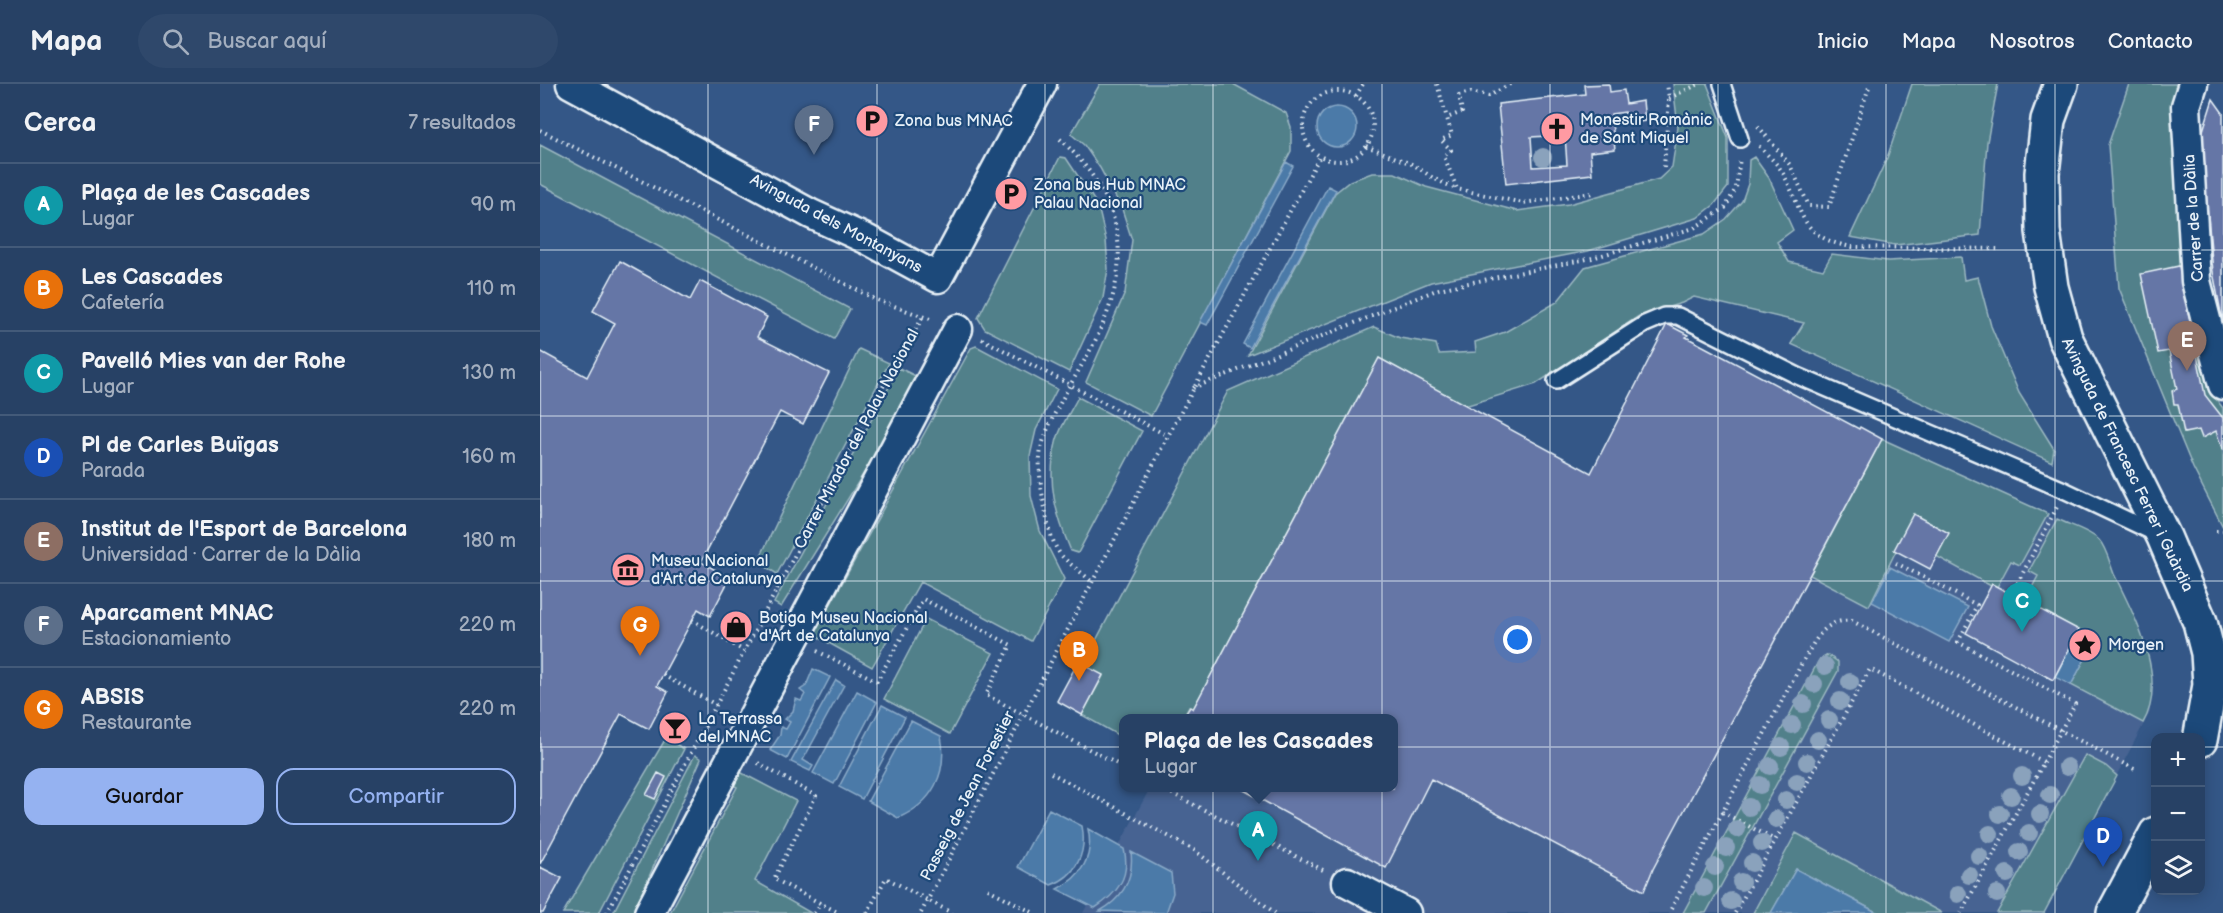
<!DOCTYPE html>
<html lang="es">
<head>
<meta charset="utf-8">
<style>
  :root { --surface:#274165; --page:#2f486b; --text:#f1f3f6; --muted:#a4afbf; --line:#435a79; --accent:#95b2f1 }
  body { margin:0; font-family:"Balsamiq Sans",sans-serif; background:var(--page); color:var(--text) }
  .controls { position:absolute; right:18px; bottom:18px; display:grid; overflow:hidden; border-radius:12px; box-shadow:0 3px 15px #0003 }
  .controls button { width:54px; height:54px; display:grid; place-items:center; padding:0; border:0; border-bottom:2px solid var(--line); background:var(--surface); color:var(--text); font:30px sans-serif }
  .you { position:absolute; left:978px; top:556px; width:21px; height:21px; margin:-15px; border:4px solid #fff; border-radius:50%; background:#1a73e8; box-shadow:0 0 0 9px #1a73e833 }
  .badge { display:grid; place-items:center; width:39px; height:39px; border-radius:50%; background:var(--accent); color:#fff; font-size:20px; font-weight:700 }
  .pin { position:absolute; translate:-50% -50px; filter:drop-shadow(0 2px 3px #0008) }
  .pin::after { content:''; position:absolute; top:32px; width:21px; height:18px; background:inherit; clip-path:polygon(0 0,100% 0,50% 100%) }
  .popup { position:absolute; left:579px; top:630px; width:279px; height:78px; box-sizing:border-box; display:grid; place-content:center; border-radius:12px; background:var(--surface); filter:drop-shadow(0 2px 4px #0005); font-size:20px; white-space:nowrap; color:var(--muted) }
  .popup b { font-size:22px; color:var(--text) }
  .popup::after { content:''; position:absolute; left:50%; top:100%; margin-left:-12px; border:12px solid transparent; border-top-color:var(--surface) }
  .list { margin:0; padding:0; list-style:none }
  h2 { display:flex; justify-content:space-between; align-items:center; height:78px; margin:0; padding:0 24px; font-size:26px }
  h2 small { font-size:20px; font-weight:400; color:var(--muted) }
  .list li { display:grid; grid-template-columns:39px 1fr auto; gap:18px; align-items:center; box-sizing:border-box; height:84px; padding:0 24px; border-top:2px solid var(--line) }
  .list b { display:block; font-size:22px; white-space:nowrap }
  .list p { margin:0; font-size:20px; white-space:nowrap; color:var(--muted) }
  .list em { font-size:20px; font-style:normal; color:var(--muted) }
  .actions { display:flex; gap:12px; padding:18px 24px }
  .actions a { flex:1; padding:14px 0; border:2px solid var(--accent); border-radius:18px; text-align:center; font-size:21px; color:var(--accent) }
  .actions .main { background:var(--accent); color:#111 }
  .icon { flex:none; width:33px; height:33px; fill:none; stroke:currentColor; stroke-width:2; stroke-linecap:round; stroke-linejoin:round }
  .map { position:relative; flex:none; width:1683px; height:829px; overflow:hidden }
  header { display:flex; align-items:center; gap:36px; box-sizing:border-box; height:84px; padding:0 30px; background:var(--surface); border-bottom:2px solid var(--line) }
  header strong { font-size:28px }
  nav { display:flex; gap:33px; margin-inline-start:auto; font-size:21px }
  .search { width:420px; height:54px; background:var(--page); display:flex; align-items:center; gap:15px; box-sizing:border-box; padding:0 21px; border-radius:33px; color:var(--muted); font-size:22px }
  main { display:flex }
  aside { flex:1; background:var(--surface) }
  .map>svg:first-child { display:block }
  .built { fill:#466392 }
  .green { fill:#51808a; stroke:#9cb8c1; stroke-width:1.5 }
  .water { fill:#4b7aa8; stroke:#8aaac8; stroke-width:1.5 }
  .building { fill:#6576a6; stroke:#e8f1f8; stroke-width:1.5; fill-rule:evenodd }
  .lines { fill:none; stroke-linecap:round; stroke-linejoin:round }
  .lane-casing { stroke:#e8f1f8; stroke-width:20 }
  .street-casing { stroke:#e8f1f8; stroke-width:33 }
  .secondary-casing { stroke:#e8f1f8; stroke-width:38 }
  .path { stroke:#e8f1f8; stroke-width:4; stroke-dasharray:1.5 4.5; stroke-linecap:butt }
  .lane { stroke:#1f4a7a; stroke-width:15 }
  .street { stroke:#1f4a7a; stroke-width:28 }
  .secondary { stroke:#1f4a7a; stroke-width:33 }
  .tree { fill:#8aa2bc }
  .grid { fill:none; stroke:#e8f1f8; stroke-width:1.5; stroke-opacity:0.55 }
  .labels { text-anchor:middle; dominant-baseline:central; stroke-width:4.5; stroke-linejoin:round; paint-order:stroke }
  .poi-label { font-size:16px; fill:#e8f1f8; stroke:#1f4a7a; text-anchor:start }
  .street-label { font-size:16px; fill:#e8f1f8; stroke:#1f4a7a }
</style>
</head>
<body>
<header>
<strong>Mapa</strong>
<div class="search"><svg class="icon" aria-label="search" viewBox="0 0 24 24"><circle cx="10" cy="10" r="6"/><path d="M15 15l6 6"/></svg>Buscar aquí</div>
<nav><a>Inicio</a><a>Mapa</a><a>Nosotros</a><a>Contacto</a></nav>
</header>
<main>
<aside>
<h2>Cerca<small>7 resultados</small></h2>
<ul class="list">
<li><span class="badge" style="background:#0f9aa8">A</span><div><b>Plaça de les Cascades</b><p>Lugar</p></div><em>90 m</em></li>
<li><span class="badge" style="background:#e8710a">B</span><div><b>Les Cascades</b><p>Cafetería</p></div><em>110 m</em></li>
<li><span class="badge" style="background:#0f9aa8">C</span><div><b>Pavelló Mies van der Rohe</b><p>Lugar</p></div><em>130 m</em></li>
<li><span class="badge" style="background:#1a4fb4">D</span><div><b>Pl de Carles Buïgas</b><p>Parada</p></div><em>160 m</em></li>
<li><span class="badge" style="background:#8d6e63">E</span><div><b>Institut de l'Esport de Barcelona</b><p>Universidad · Carrer de la Dàlia</p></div><em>180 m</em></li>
<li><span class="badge" style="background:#5c6f8a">F</span><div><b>Aparcament MNAC</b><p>Estacionamiento</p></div><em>220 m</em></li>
<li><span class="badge" style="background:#e8710a">G</span><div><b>ABSIS</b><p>Restaurante</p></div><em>220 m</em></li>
</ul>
<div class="actions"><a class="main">Guardar</a><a>Compartir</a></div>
</aside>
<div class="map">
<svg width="1683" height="829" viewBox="0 0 1683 829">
  <rect width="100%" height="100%" fill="#345787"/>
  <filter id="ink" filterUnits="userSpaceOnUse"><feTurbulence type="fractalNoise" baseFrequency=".0167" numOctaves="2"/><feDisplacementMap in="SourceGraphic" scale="12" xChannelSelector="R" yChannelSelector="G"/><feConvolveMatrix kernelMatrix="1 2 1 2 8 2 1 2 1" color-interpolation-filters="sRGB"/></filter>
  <g filter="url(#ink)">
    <path class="built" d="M1127,240l21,11 -1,2 171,92 2,-2 239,113 43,93 7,26 1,53 -106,201h-961l67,-125h243v-70h-210l196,-360 212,115z"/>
    <path class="green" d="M560,0h133l53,29 5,14v24l-140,265 -65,-34 39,-89 7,-53 -10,-31 -22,-41 -16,-23 -13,-11z
      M1133,0h34l21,54v49l-14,18 -17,13 -109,33 -157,31 -183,73 87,-162 15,-12 22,-8h23l31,14 91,24 52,-7 90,-25 13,-12 6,-40z
      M1372,0h86l-11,58 -7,93 -85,10 -45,-8 37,-79z
      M1589,0h52l22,269 5,36 15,19v119l-30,-59 -74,-180 -11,-143z
      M0,61l310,164 -16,30 -294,-155z
      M520,73l6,1 32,48 8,34 2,29 -5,29 -34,74 -84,-43 -7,-11z
      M1214,73l15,21 24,52 -16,12 12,20 34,8 9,-16 56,7 73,-4 3,23 14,-3 13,49 28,67 35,56 -2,13 -261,-118 13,-21 -110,-26 -12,6 -43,13 -103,68 -71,22 -86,-48 -186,351 -4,-2 -6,11h-60v20l-41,-23 21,-39 -20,-11 145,-274 146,-64 26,11 36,6 3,10 37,-2 -1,-10 30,-10 52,-30 28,-35 119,-33 22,-15 16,-18 6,-17 1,-24z
      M436,262l81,43 -21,41 -6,26 1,40 9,35 24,48 -33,62 -111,-59 -48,85 -56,-31v-5l155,-283z
      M319,265l30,14 -112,211 -19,-12z
      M359,284l23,11 -141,228 -7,-4z
      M538,313l64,34 -64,122 -7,-2c-15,-36 -25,-69 -15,-108 3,-15 15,-32 22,-46z
      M1342,355l166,75 -28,51 -9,-4 -14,26 -6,-1 -55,-30 -22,-42 -45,92 -59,-31z
      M1517,435c12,6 32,11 42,21 7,7 11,24 15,34 20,41 55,105 29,149l-72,-38 23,-43 -16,-9 1,-3 -54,-29 13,-25 -9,-5z
      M386,535l67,34 -43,81 -66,-35z
      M1288,571l10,7v9l-132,242h-23l136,-253z
      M126,654l18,11 -85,164h-36z
      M155,671l6,4 -68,154h-20z
      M1545,671l21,11 11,10 -73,137h-47z
      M198,687l58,30 -41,80 56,32h-141l67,-126 -6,-3z
      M1256,749l146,80h-64l-82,-44 -25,44h-18z"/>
    <path class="water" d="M777 43a20 20 0 1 1 40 0a20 20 0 1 1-40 0Z
      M746,78l7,4 -86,159 -7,-3z
      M788,102l8,4 -86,158 -7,-4z
      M1350,483l78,40 -19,35 -77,-40z
      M1538,549l16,9 -23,43 -16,-8z
      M273,585l17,8 -43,82 -17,-9 10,-15 1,-8 5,2 4,-7 -5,-3 8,-8 3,-12 5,2 4,-7 -5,-4 6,-4z
      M296,596l8,5 -41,75 10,6 -3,5 -19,-9z
      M317,607l20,11 -43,82 -21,-11z
      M342,621l23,12 -43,82 -23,-12z
      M371,637l30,15c7,37 -8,67 -43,82l-30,-17z
      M509,725l33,17c5,26 -5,50 -31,59l-33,-18z
      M548,745l36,20c7,28 -7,45 -29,59l-38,-19c25,-12 37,-33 31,-60z
      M591,768l40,21 2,20 -7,20 -66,-2c23,-13 34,-33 31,-59z
      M1256,785l82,44h-107z"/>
    <path class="building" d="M1069,0l1,8 14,-2 2,14 17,-3 2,20 -19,3 -1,-12 -14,2 4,35 -25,3 2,22 -86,10 -8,-80 87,-10 -1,-9zM1025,51l2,30 -34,2 -2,-30z
      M1673,15l10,14v210l-10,-51 -12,-135z
      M80,177l70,39 10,-19 67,36 -10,20 72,36 -26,51 -23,-12 -79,150 29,16 -20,38 -12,-7 -41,77 11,6 -19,37 -28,-15 -81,150v-513l47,26 28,-54 -22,-12z
      M1639,182l26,129 18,23v33l-7,-20 -14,7 -3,-8 -15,3 -6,-29h-4l-2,-13 5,-2 -8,-38 -11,2 -17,-79z
      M1127,240l21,11 -2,2 173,92 1,-2 22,12 -229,430 -9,22 -213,-112 -45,89 -146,-80h153v-70h-210l7,-11 3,2 186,-351 212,115z
      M1373,430l36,19 -19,36 -36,-19z
      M1452,500l87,46 -26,50 -87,-47z
      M538,578l25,13 -21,40 -25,-14z
      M118,689l8,4 -11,22 -9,-4z
      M0,783l22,11 -19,35h-3z"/>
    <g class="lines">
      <g class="lane-casing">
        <path id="lane" d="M1182,0l18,55
          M1016,297l89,-57 19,-8h14l120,60 268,115 93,44"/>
      </g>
      <g class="street-casing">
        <path id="street" d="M31,0l240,130 57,26 70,38 104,-194
          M1653,0l-7,22 10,175 27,104
          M807,798l59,31
          M109,829l309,-584"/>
      </g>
      <g class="secondary-casing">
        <path id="secondary" d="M1521,0l-13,36 -6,53 1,58 8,56 14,51 99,199 36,85 8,31 2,32 -10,55
          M1574,829l42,-79"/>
      </g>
      <path class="path" d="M897,0l10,34
        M970,0l-21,12 -18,-4 -12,3 3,17 -15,6 5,17 -11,5 10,10 -7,6 13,33 66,14 70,-10
        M763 42a35 35 0 1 1 70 0a35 35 0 1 1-70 0Z
        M816,12l7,-12
        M1129,14l30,-14
        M1218,42l32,39 19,41 20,1 41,-123
        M0,46l337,170 56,20
        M520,55c66,62 75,123 34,204 -17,33 -41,66 -52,102 -5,18 -1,45 3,63 2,14 7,36 16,47 9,10 22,18 31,27
        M826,62l48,19 19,13 23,11
        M1219,62c7,8 16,15 22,24 24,40 15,67 71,77l148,2
        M1124,83l5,-69 -2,-14
        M442,255l186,97
        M653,304l246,-99 153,-31 102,-30 31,-20 11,-20 4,-30
        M1676,447h7
        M1356,479l81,42 -19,37 117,62 -31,58
        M1472,510l45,-87
        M152,536l52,31
        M277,567l60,30 46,-82 88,46 -25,50 137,72
        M123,591l53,30
        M218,679l58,33 -42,83 65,34
        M511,689l143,77 81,63
        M621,704l162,82
        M1182,728l53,28
        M448,805l46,24
        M1131,825l131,-246c13,-22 22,-45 50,-42l284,149
        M67,829l288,-549 28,-47
        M274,829l7,-10
        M327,829l19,-35 66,35
        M381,829l247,-477 152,-280
        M1195,829l135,-244 174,93 -83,151"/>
      <use href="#lane" class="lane"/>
      <use href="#street" class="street"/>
      <use href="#secondary" class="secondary"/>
    </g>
    <g class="tree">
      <circle cx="1003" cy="73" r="9"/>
      <circle cx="1285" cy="582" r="9"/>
      <circle cx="1310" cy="598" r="9"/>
      <circle cx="1274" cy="600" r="9"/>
      <circle cx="1300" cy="617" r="9"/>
      <circle cx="1263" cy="620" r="9"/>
      <circle cx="1289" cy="636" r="9"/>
      <circle cx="1252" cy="641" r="9"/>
      <circle cx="1278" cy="656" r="9"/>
      <circle cx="1241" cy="663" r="9"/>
      <circle cx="1267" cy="678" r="9"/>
      <circle cx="1230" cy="682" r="9"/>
      <circle cx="1527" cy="683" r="9"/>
      <circle cx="1482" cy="692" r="9"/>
      <circle cx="1257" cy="698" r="9"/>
      <circle cx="1220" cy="701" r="9"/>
      <circle cx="1510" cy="711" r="9"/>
      <circle cx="1471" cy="712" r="9"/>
      <circle cx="1246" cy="716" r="9"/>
      <circle cx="1209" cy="723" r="9"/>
      <circle cx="1460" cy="730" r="9"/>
      <circle cx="1500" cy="730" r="9"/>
      <circle cx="1236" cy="735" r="9"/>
      <circle cx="1197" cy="745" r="9"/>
      <circle cx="1489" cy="749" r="9"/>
      <circle cx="1450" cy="750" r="9"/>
      <circle cx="1222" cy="759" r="9"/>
      <circle cx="1186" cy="764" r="9"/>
      <circle cx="1479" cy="768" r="9"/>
      <circle cx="1439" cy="772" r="9"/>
      <circle cx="1212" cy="779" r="9"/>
      <circle cx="1175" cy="783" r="9"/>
      <circle cx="1467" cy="790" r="9"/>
      <circle cx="1429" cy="791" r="9"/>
      <circle cx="1201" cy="798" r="9"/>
      <circle cx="1164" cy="804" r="9"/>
      <circle cx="1418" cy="810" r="9"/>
      <circle cx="1457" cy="810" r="9"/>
      <circle cx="1191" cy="817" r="9"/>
    </g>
  </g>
  <path class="grid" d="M168,0v829M337,0v829M505,0v829M673,0v829M842,0v829M1010,0v829M1178,0v829M1346,0v829M1515,0v829M0,166h1683M0,332h1683M0,497h1683M0,663h1616M1660,663h23"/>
  <defs>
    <g id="parking-disc" transform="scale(1.725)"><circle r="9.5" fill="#ff9aa2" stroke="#1f4a7a"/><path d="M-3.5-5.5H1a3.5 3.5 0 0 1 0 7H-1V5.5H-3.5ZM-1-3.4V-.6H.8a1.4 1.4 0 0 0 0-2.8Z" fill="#111"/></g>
    <g id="church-disc" transform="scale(1.725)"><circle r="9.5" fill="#ff9aa2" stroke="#1f4a7a"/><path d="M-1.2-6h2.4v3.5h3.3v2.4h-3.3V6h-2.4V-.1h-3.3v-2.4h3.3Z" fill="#111"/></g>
    <g id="museum-disc" transform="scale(1.725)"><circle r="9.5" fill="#ff9aa2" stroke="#1f4a7a"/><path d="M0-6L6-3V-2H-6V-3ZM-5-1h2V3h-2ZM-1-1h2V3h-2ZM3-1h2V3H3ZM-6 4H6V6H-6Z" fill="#111"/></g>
    <g id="shop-disc" transform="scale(1.725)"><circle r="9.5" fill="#ff9aa2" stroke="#1f4a7a"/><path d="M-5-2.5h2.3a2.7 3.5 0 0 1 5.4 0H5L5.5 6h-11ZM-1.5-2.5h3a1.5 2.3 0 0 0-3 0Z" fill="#111"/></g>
    <g id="sight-disc" transform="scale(1.725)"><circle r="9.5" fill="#ff9aa2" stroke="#1f4a7a"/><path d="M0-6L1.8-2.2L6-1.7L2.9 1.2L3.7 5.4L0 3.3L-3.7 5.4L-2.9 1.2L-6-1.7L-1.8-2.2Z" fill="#111"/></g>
    <g id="bar-disc" transform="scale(1.725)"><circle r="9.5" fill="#ff9aa2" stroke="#1f4a7a"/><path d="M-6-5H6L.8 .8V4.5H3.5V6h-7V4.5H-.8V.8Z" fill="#111"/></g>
  </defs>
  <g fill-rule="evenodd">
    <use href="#parking-disc" x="332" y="37"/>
    <use href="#church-disc" x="1017" y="45"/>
    <use href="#parking-disc" x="471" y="110"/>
    <use href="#museum-disc" x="88" y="486"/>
    <use href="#shop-disc" x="196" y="543"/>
    <use href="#sight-disc" x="1545" y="561"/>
    <use href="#bar-disc" x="135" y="644"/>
  </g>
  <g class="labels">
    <g class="poi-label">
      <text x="1040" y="36">Monestir Romànic<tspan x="1040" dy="18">de Sant Miquel</tspan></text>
      <text x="355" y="37">Zona bus MNAC</text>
      <text x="494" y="101">Zona bus Hub MNAC<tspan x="494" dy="18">Palau Nacional</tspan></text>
      <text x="111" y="477">Museu Nacional<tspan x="111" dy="18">d'Art de Catalunya</tspan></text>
      <text x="219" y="534">Botiga Museu Nacional<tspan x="219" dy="18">d'Art de Catalunya</tspan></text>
      <text x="1568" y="561">Morgen</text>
      <text x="158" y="635">La Terrassa<tspan x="158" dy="18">del MNAC</tspan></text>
    </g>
    <g class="street-label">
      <text transform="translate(1654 134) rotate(-94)">Carrer de la Dàlia</text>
      <text transform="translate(296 140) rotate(28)">Avinguda dels Montanyans</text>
      <text transform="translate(317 355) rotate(-62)">Carrer Mirador del Palau Nacional</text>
      <text transform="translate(1587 381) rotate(64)">Avinguda de Francesc Ferrer i Guàrdia</text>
      <text transform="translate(428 712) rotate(-63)">Passeig de Jean Forestier</text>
    </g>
  </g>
</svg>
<div class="controls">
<button>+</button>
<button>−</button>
<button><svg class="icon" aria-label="layers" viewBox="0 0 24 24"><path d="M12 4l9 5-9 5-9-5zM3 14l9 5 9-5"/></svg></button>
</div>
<div class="you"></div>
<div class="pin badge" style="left:718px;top:777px;background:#0f9aa8">A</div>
<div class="popup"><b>Plaça de les Cascades</b>Lugar</div>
<div class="pin badge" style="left:539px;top:597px;background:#e8710a">B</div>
<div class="pin badge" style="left:1482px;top:548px;background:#0f9aa8">C</div>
<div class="pin badge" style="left:1563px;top:783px;background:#1a4fb4">D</div>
<div class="pin badge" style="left:1647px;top:287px;background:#8d6e63">E</div>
<div class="pin badge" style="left:274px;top:71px;background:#5c6f8a">F</div>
<div class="pin badge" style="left:100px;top:572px;background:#e8710a">G</div>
</div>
</main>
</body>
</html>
